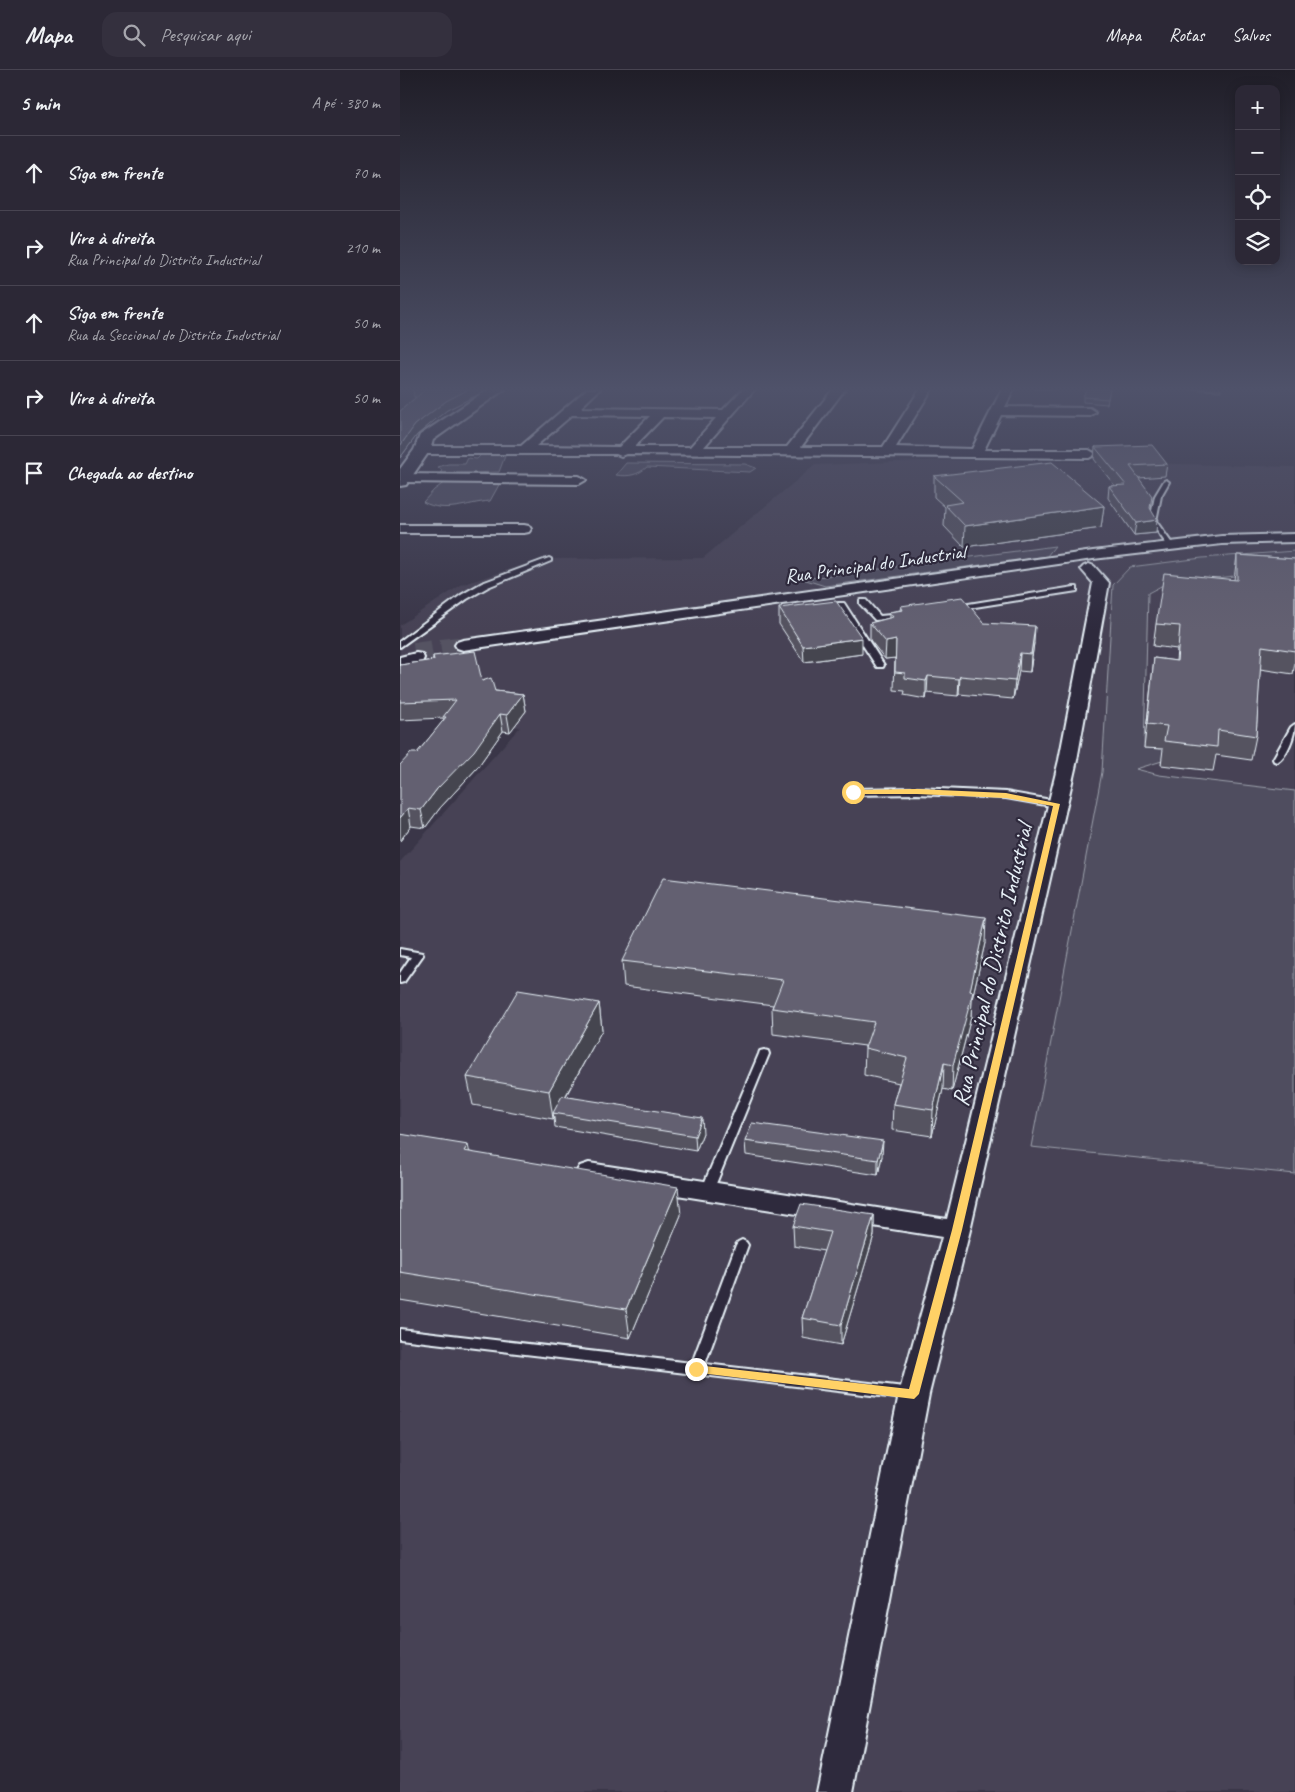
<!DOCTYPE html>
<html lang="pt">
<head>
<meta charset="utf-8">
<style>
  :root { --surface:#2c2836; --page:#34303e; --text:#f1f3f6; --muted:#a6a6ad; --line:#484451 }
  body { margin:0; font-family:Caveat,sans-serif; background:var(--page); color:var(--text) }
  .controls { position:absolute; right:15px; top:15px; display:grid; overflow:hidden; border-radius:10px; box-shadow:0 2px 12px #0003 }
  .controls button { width:45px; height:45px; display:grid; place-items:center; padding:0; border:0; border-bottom:1px solid var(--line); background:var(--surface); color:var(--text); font:25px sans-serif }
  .stop { position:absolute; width:15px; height:15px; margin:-11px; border:4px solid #ffd166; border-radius:50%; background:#fff }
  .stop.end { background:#ffd166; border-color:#fff; box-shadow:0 1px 5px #0008 }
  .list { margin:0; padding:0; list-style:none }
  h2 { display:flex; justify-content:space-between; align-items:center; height:65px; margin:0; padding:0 20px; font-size:21px }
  h2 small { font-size:16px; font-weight:400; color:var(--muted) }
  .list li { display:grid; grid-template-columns:32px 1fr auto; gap:15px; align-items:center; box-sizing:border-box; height:75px; padding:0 20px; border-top:1px solid var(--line) }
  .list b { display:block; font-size:19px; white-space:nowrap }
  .list p { margin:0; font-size:16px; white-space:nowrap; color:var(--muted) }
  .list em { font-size:16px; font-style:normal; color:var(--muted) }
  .icon { flex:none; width:28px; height:28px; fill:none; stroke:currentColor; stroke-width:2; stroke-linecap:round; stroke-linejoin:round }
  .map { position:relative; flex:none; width:895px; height:1722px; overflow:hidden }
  header { display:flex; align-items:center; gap:30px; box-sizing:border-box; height:70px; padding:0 25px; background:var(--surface); border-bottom:1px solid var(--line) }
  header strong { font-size:24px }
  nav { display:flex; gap:28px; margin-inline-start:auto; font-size:18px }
  .search { width:350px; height:45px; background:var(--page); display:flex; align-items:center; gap:12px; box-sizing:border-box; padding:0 18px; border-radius:15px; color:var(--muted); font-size:19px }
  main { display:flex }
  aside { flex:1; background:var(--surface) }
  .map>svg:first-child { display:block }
  .built { fill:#464354 }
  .green { fill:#504e5f; stroke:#9ca0ac }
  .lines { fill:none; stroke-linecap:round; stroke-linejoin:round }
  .minor-tunnel { stroke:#545262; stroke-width:18; stroke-dasharray:18 9; stroke-linecap:butt }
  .service-casing { stroke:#e8f1f8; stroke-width:4 }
  .minor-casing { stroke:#e8f1f8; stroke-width:4 }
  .tertiary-casing { stroke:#e8f1f8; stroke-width:4 }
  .service { fill:#2f2a3d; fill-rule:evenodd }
  .minor { fill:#2f2a3d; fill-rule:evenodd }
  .tertiary { fill:#2f2a3d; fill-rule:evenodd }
  .wall { fill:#555361; stroke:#e8f1f8 }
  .shaded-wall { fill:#45444f; stroke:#e8f1f8 }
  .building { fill:#636171; stroke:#e8f1f8 }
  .route { fill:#ffd166 }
  .labels { text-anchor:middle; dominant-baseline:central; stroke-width:4.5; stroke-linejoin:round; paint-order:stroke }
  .far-street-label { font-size:20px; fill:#e8f1f8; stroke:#2f2a3d }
  .street-label { font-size:24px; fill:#e8f1f8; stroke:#2f2a3d }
</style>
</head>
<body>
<header>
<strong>Mapa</strong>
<div class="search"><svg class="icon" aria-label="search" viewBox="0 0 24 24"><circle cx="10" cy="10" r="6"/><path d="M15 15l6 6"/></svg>Pesquisar aqui</div>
<nav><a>Mapa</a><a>Rotas</a><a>Salvos</a></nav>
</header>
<main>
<aside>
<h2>5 min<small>A pé · 380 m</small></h2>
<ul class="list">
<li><svg class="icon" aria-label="ahead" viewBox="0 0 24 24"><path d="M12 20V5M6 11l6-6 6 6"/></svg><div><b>Siga em frente</b></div><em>70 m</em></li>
<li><svg class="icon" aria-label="right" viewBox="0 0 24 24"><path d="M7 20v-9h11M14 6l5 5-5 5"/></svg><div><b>Vire à direita</b><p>Rua Principal do Distrito Industrial</p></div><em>210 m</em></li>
<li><svg class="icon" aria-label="ahead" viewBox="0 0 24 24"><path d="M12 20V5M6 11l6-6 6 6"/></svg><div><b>Siga em frente</b><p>Rua da Seccional do Distrito Industrial</p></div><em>50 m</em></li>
<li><svg class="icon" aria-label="right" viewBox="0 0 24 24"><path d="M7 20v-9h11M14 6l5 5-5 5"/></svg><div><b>Vire à direita</b></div><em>50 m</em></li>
<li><svg class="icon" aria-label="arrive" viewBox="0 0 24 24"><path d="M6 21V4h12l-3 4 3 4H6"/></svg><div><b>Chegada ao destino</b></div></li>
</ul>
</aside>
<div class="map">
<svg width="895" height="1722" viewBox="0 0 895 1722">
  <rect width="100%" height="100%" fill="#3a3648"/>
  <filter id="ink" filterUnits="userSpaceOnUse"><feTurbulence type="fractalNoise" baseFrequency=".02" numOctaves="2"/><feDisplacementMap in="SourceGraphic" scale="10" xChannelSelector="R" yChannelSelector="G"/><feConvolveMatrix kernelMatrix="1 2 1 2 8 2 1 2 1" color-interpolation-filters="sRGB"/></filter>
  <g filter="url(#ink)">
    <path class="built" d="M578,389l317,8v1325h-895v-930l120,-135 -67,-8h-53v-94l61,-40 81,-26 161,-1 112,-93z"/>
    <path class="green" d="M82,384l23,2 -6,16 -59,2 2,-4 -4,-3 10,-3h17l3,-6 9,1z
      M226,393l119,1 11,4 -6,4 -103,-5c-9,8 -18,10 -31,8z
      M45,412l55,1 -10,18c-24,2 -44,13 -67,1l11,-12z
      M655,476l-8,10 -222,30 -22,-7z
      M895,481v26l-61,-1 -69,8 -17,9 -4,155 20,1 -2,12 -26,8 23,6 136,16v383l-264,-27 71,-375 11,-187 17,-18 72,-9z"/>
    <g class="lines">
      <path class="minor-tunnel" d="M14,582l49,-7"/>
      <g class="service-casing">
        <path id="service" d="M766,410l3,2 -8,14 -5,25 17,24 -3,2 -2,-1 -18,-25 5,-25 9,-15z
          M149,488l2,1v2l-63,26 -21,12 -67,48v-6l61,-46 21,-12z
          M674,517h3v4l-121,19 -4,-2 4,-2z
          M460,530h6l14,16 22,-2 4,2 -4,2 -27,2 -15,-16z
          M438,533h6l40,62 -1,2h-6l-40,-62z
          M895,654c0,11 -8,33 -18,38l-3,-1 -1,-2 18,-32z
          M517,718l89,4 51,9 4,3 -4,3 -51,-9 -89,-4 -64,1 -4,-3 4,-3z
          M0,879l22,4 1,2 -19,27 -4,1v-10l11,-16 -11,-2z
          M364,980l4,1 1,3 -56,137 -2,3 -4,1 -4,-1 -2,-3 58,-137 1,-3z
          M342,1170l4,2 2,3 -43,119 208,24 5,2 2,4 -2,4 -5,2 -513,-61v-10l292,34 44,-118 2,-3z"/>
      </g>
      <g class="minor-casing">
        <path id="minor" d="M187,319h13l-20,19 143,2 20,-21h12l-51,58h83l46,-58h12l-44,58h82l37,-58h12l-36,58 76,2 30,-60h12l-9,18 85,1 6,4 -6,4 -89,-1 -17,35h105l7,4 -7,4 -463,-4 -5,2 -5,-2h-194l-6,-4 6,-4h99zM172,345l78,1 -31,31 -83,-1zM263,347l53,1 -26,29h-56z
          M0,404l179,2 7,4 -7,4 -179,-2z
          M0,455h124l5,1 2,3 -2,3 -5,1h-124z
          M895,464v8l-73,2 -129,15 -630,91 -6,-2 -2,-3 2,-3 6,-2 630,-89 129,-15z
          M689,494l5,2 15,17 -32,177 -107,470 -41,164 -76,398h-36l82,-398 43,-157 -353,-56 -9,-3 -4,-6 4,-6 9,-3 358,56 112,-459 34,-177 -12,-14 3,-3z
          M16,583l6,1 2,4 -2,4 -22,5v-10z"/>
      </g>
      <g class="tertiary-casing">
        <path id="tertiary" d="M89,319h16l-72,51 -3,10 -24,35 -6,1v-17l14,-19 6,-15z"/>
      </g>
      <use href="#service" class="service"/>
      <use href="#minor" class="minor"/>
      <use href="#tertiary" class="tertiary"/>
    </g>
    <path class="wall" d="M13,319h76l-42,21 -30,25 -17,23v-47l16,-14h-2z
      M635,319h75l-3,15 -24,-2v-5l3,-8z
      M783,319h38v2z
      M695,377l72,17 -2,12 -26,2 11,31 6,24 -22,2 -26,-37 1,-12h6l-21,-27z
      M534,406l170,30 -3,22 -137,19 -20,-21 1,-19 -11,-10z
      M837,485l58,4v104l-2,11 -33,-5 -4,67 -5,24 -35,-5 -3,16 -52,-6 2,-16 -19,-1 10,-90 22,3 1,-12 -24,-3 3,-22 78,-44z
      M501,536l83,17 50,20 -4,29 -11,-1 -6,28 -54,-5 -1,2 -31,-3 -1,6 -22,-4 1,-4 -11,-1 1,-32 -10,1 -15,-19v-17l19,-5v-6l11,-2z
      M379,538l83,46 -58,8 -25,-38z
      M33,586l49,25 13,10 28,3 3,17 -16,21 -7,-1 -26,37 -37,40 -15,20 -14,-2 -11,15 17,-88 27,-33 -1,-2 -43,2v-55l33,-5z
      M585,873l-13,56 -1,18 -19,74 -9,-2 -11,47 -40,-6 1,-26 6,-21 -35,-8 1,-27v-2l-92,-12 -1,-26 1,-3 -149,-19 -2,-25z
      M199,933l3,27 -36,66 137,37 -7,18 -141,-24 -1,-9 -1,1 -80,-14 -6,-28z
      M0,1064l70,18 211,63 -51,123 -230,-38z
      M345,1071l137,15 -4,19 -132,-20z
      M474,1145v20l-33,110 -38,-7 -1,-20 22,-67 -30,-5 -1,-20z"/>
    <path class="shaded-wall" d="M69,319h20l-42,21 -30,25 -17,23v-12l15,-21 31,-24z
      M704,436l-3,22 -137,19 1,-21z
      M757,450l-1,13 -22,2 2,-12z
      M635,556l-1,17 -4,29 1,-18z
      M462,568v16l-58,8 -1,-16z
      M496,570v18l-11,1 1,-17z
      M620,583l-1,18 -6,28 2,-18z
      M528,606l-1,17 -1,6v-18z
      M560,606l-1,18 -1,2 1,-17z
      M123,624l3,17 -16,21 -3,-17z
      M100,644l3,17 -26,37 -37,40 -15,20 -4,-18 16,-21z
      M8,738l3,18 -11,15v-23z
      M586,848l-1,25 -13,56 -1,18 -19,74 1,-26z
      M199,933l3,27 -46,83h-3l1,5 -1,1 -4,-28z
      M544,993l-1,26 -11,47 1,-26z
      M302,1048l1,15 -7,18 -1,-15z
      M483,1071l-1,15 -4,19v-15z
      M68,1075l6,28 -10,-22z
      M278,1117l3,28 -51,123 -4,-29z
      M474,1145v20l-33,110v-20z"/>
    <path class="building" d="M21,319h48l-23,12 -31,24 -15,21v-35l26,-22z
      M686,319h24l-2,10 -25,-2z
      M752,375l15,19 -37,2 22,30 -2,12 7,12 -21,3 -27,-37 17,-1 -31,-38z
      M652,392l52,44 -139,20 -20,-21 18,-3 -29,-26z
      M837,485l58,4v92l-33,-5 -6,90 -38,-6 -1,17 -53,-6 3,-15 -20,-2 7,-66 23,3 3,-35 -24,-2 8,-51 73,7z
      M562,527l22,26 51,3 -4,28 -11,-1 -5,28 -55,-5 -1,3 -31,-3 -2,5 -21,-3v-5l-10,-1 1,-32 -10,2 -16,-19 23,-6 -4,-5 14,-2 -2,-4z
      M436,531l26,37 -59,8 -24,-38z
      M75,581l7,30 9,-3 4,13 28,3 -16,21 -7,-1 -26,37 -37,38 -16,21 -13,-2 -8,10v-53l11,-12h6l29,-36h-3l13,-17 -56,2v-37l34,-5 -1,-4z
      M263,808l323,40 -16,73 3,1 -20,73 -9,-2 -11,47 -40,-6 14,-46 -42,-10 9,-26 -102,-14 11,-28 -161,-19z
      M118,920l81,13 -50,88 -82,-14z
      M162,1026l140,22 -7,18 -142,-23z
      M352,1053l131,18 -5,19 -133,-19z
      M0,1064l68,11 -4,6 214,36 -52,122 -226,-37z
      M401,1134l73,11 -33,110 -39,-7 28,-86 -37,-6z"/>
  </g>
  <linearGradient id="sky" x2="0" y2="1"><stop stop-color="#201e28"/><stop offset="0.57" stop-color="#4f526a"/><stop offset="1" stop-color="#4f526a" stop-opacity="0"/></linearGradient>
  <rect width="895" height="560" fill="url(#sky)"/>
  <path class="route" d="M517,719l89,4 54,11 -98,426 -43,164 -5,5 -222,-27 -2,-3 6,-4 213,24 43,-159 101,-424 -47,-8 -89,-4h-64l-4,-2 4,-2z"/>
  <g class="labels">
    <g class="far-street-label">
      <text transform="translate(475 494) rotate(-8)">Rua Principal do Industrial</text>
    </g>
    <g class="street-label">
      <text transform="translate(592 895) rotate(-77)">Rua Principal do Distrito Industrial</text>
    </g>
  </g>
</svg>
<div class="controls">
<button>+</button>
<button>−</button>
<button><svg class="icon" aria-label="locate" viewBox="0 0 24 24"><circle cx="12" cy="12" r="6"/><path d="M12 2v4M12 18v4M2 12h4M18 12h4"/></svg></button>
<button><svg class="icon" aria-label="layers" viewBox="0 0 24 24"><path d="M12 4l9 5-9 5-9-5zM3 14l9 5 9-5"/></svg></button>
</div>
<div class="stop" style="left:453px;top:722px"></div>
<div class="stop end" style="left:296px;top:1299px"></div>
</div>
</main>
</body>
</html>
